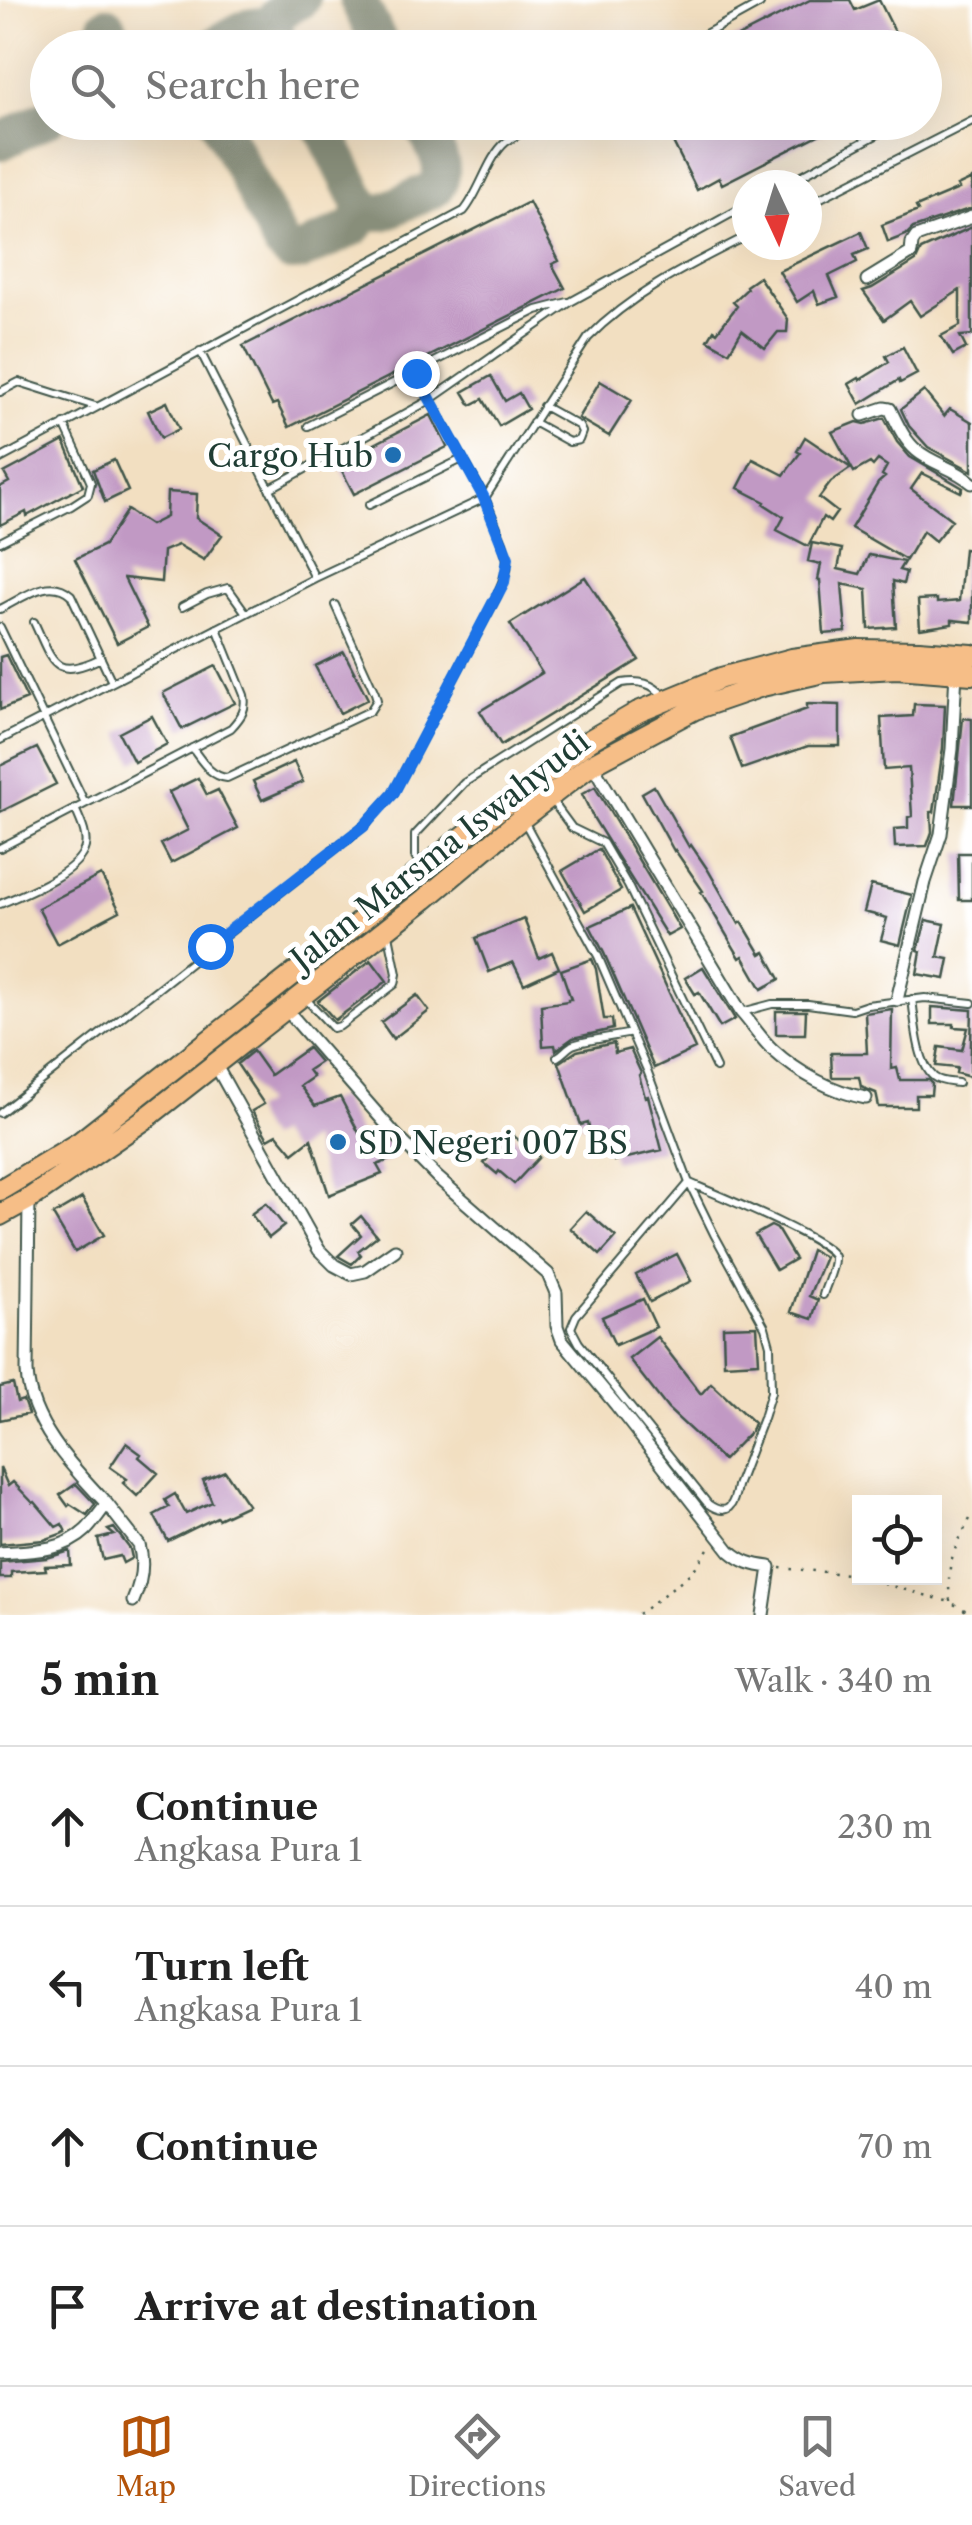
<!DOCTYPE html>
<html lang="en">
<head>
<meta charset="utf-8">
<style>
  :root { --surface:#fff; --page:#f2f2f2; --text:#222; --muted:#767676; --line:#e0e0e0; --accent:#b45309 }
  body { margin:0; font-family:"Libre Caslon Text",serif; background:var(--page); color:var(--text) }
  .controls { position:absolute; right:30px; bottom:30px; display:grid; overflow:hidden; border-radius:0px; box-shadow:0 10px 40px #0002 }
  .controls button { width:90px; height:90px; display:grid; place-items:center; padding:0; border:0; border-bottom:2px solid var(--line); background:var(--surface); color:var(--text); font:50px sans-serif }
  .compass { position:absolute; left:732px; top:170px; width:90px; height:90px; border-radius:50%; background:var(--surface); box-shadow:0 10px 40px #0002; rotate:176deg }
  .stop { position:absolute; width:30px; height:30px; margin:-22px; border:8px solid #1a73e8; border-radius:50%; background:#fff }
  .stop.end { background:#1a73e8; border-color:#fff; box-shadow:0 2px 10px #0008 }
  .list { margin:0; padding:0; list-style:none }
  h2 { display:flex; justify-content:space-between; align-items:center; height:130px; margin:0; padding:0 40px; font-size:42px }
  h2 small { font-size:32px; font-weight:400; color:var(--muted) }
  .list li { display:grid; grid-template-columns:65px 1fr auto; gap:30px; align-items:center; box-sizing:border-box; height:160px; padding:0 40px; border-top:2px solid var(--line) }
  .list b { display:block; font-size:38px; white-space:nowrap }
  .list p { margin:0; font-size:32px; white-space:nowrap; color:var(--muted) }
  .list em { font-size:32px; font-style:normal; color:var(--muted) }
  .icon { flex:none; width:55px; height:55px; fill:none; stroke:currentColor; stroke-width:2; stroke-linecap:round; stroke-linejoin:round }
  .map { position:relative; flex:none; width:972px; height:1615px; overflow:hidden }
  .search { position:absolute; background:var(--surface); box-shadow:0 10px 40px #0002; left:30px; right:30px; top:30px; height:110px; display:flex; align-items:center; gap:25px; box-sizing:border-box; padding:0 35px; border-radius:55px; color:var(--muted); font-size:38px }
  .sheet { height:770px; background:var(--surface) }
  nav { display:flex; justify-content:space-around; align-items:center; box-sizing:border-box; height:140px; border-top:2px solid var(--line); background:var(--surface); font-size:28px; color:var(--muted) }
  nav a { display:grid; justify-items:center; gap:5px }
  nav .on { color:var(--accent) }
  .map>svg:first-child { display:block }
  .lines { fill:none; stroke-linecap:round; stroke-linejoin:round }
  .taxiway { stroke:#888e7a; stroke-width:38 }
  .building { fill:#c199c4 }
  .service-casing { stroke:#3f5549; stroke-width:10 }
  .minor-casing { stroke:#3f5549; stroke-width:15 }
  .trunk-casing { stroke:#3f5549; stroke-width:24 }
  .path { stroke:#3f5549; stroke-width:2.5; stroke-dasharray:2.5 8; stroke-linecap:butt }
  .service { stroke:#fff; stroke-width:6 }
  .minor { stroke:#fff; stroke-width:11 }
  .trunk { stroke:#f6be87; stroke-width:20 }
  .route { stroke:#1a73e8; stroke-width:12 }
  .poi-dot { fill:#1f6fb2; stroke:#fff; stroke-width:4 }
  .labels { text-anchor:middle; dominant-baseline:central; stroke-width:10; stroke-linejoin:round; paint-order:stroke }
  .poi-label { font-size:32px; fill:#1f3d34; stroke:#fff; text-anchor:end }
  .street-label { font-size:32px; fill:#1f3d34; stroke:#fff }
</style>
</head>
<body>
<div class="map">
<svg width="972" height="1615" viewBox="0 0 972 1615">
  <rect width="100%" height="100%" fill="#fff"/>
  <filter id="ink" filterUnits="userSpaceOnUse"><feTurbulence type="fractalNoise" baseFrequency=".01" numOctaves="2"/><feDisplacementMap in="SourceGraphic" scale="20" xChannelSelector="R" yChannelSelector="G"/><feConvolveMatrix kernelMatrix="1 2 1 2 8 2 1 2 1" color-interpolation-filters="sRGB"/></filter>
  <filter id="wash" filterUnits="userSpaceOnUse"><feTurbulence type="fractalNoise" baseFrequency=".0048" numOctaves="4" result="noise"/><feDisplacementMap in="SourceGraphic" scale="40" xChannelSelector="R" yChannelSelector="G"/><feGaussianBlur stdDeviation="2.25" result="paint"/><feColorMatrix in="noise" values="0 0 0 0 0 0 0 0 0 0 0 0 0 0 0 0 0 1.4 0 .05"/><feComposite in="paint" operator="in"/></filter>
  <g filter="url(#wash)">
    <rect width="100%" height="100%" fill="#f2dfc1"/>
    <g class="lines">
      <path class="taxiway" d="M358,0l24,48
        M107,25l12,23
        M212,48c19,-11 42,-32 62,-15
        M281,48c-14,-29 -7,-35 20,-48
        M219,122l61,121 11,10 11,-1 52,-25 6,-7 1,-16
        M320,122l41,82 13,8h9l51,-23c18,-21 -3,-46 -13,-67
        M0,142l48,-24"/>
    </g>
    <g id="blocks">
      <path class="building" d="M810,0h40l5,10 24,-10 24,48h-187z
        M663,122h181l-122,62 -3,-6 -22,12z
        M972,179v29l-59,20 -7,7 -18,7 -6,-17 36,-14 -2,-4 43,-18 -2,-3z
        M529,202l30,59 -7,3 13,24 -276,139 -12,-24 -5,2 -29,-59z
        M972,227v108l-12,1 6,12 -13,7 -12,-19 19,-10v-36l-40,26 -10,-15 -26,19 -21,-29 9,-3 44,-27 5,-11z
        M861,232l7,17 -14,6 3,7 -28,14 9,21 -19,7 -5,-13 -17,11 -18,-31z
        M759,277l29,42 -1,13h-9l-13,16 -23,-18 -13,22 -21,-12 6,-10 3,2 20,-26 -4,-4 14,-13 -1,-3z
        M903,347l14,27 -17,9 -1,-3 -39,24 -11,-20 10,-6 1,2 29,-18 -3,-6z
        M491,376l14,25 14,-8 9,16 -29,17 -16,-27 -12,6 -8,-13z
        M600,381l32,19 -23,36 -31,-18z
        M924,391l20,25 6,-7 22,13v49l-44,-24 -19,-21 -8,-17z
        M167,402l12,27 -18,9 -13,-27z
        M431,415l16,32 -93,47 -16,-31z
        M884,418l13,24 13,15 53,31 -2,4 -39,-19 -11,16 41,31 -17,21 -12,-10 -17,29 -55,-32 27,-45 7,-6 -3,-2 5,-9 -9,-6 -5,6 -3,-3 -16,9 -22,-40 25,-10 8,2z
        M805,437l46,31 -20,14 -12,16 18,14 -7,10 -7,-5 -15,29 -31,-16 7,-13 -20,-13 1,-2 -27,-14 15,-29 31,16 16,-22 -3,-2z
        M64,441l19,45 -56,30 -1,-4 -26,13v-38l9,-5 -5,-9z
        M114,460l14,31 -23,11 -12,-32z
        M167,492l30,2 -1,24 26,17 -18,25 -26,-15 -15,6 -2,31 -37,-4 24,49 -31,16 -42,-84 29,-14 23,-35 23,15 16,-8z
        M812,543l30,6 -4,20 22,5 9,-19 35,7 -5,8 7,2 -3,12 -10,-3 3,46 -27,2 -2,-40 -25,-5 4,48 -22,2 -4,-54h-2l3,-16 -13,-3z
        M964,549l8,1v72l-20,-2v4l-32,5 -2,-29 19,-1v4l22,-2z
        M585,577l54,83 -138,85 -21,-34 62,-38 -32,-49z
        M344,652l24,47 -28,14 -25,-47z
        M6,655l21,44 -27,11v-53z
        M216,666l19,37 -53,26 -19,-36z
        M807,704l33,1v41h-32l-66,23 -12,-32 77,-28z
        M914,704l31,1 -2,43 -9,64h-3l1,20 -5,14 -32,1 -1,-18 14,-1v-11l4,-1 -3,-48 -25,2 -3,-52 32,-2z
        M152,716l15,28 -33,18 -15,-29z
        M963,718l9,1v86h-18z
        M37,748l19,36 -56,28v-46z
        M294,762l9,20 -41,18 -9,-19z
        M198,778l9,17 11,-5 20,38 -67,35 -10,-19 27,-14 -19,-38z
        M654,786l35,61 2,-2 17,25 31,54 3,-2 19,32 4,-2 15,27 -18,10 -19,-33 -3,2 -39,-66 2,-1 -28,-41 -1,1 -32,-58z
        M595,787l85,142 -13,7 -73,-117 -12,-25z
        M599,849l22,41 -36,21 -23,-40z
        M958,853h14v47h-13z
        M101,875l19,36 -63,33 -19,-36z
        M871,885l41,10 -12,50 -19,-5 6,-22 -23,-6z
        M630,908l65,141 -41,19 -50,-115 -14,-27z
        M524,919l15,39 13,-6 7,16 -35,16 -11,-22 -24,10 -13,-34z
        M926,920l19,4 -7,33 11,2 -4,20 -28,-5 4,-23 -3,-1z
        M592,959l4,10 8,50h8l1,10 -40,9 -17,12 -1,-5 -12,1 -2,-41 27,-4v-2h3l-10,-29z
        M371,960l16,21 -52,39 -17,-19z
        M703,967l32,52 -15,8 -21,-35 -4,2 -10,-16z
        M417,995l12,16 -36,28 -12,-17z
        M932,1007l40,3 -2,67 -14,-4 1,-5 -21,-2 3,-19 23,3 6,-22 -14,-1v-3h-22z
        M892,1009l-1,60 6,-1 3,12h28l4,4 -1,11h-15v12h-37l-3,-14 -15,-6 -2,-10h-27l-1,-24h36l-2,-40z
        M776,1011h30l-1,23h-29z
        M614,1043l1,10 15,-4 11,24 -2,2 6,22 3,-1 14,54 -48,11 -6,-29 -17,4 -3,-13 -7,2 -22,-62 18,-12z
        M308,1048l12,14 -12,8 5,7 -13,9 15,20 25,-9 20,38 17,-7 10,11 7,19 -17,7 5,9 -53,21 -18,-56 -18,14 -16,-19 -9,5 -16,-28 12,-7 -27,-40 16,-13 17,24z
        M509,1132l30,25 -25,27 -15,-13 -2,3 -13,-11z
        M82,1198l22,37 -29,17 -22,-37z
        M266,1203l18,23 -15,12 -18,-24z
        M586,1211l30,26 -16,18 -30,-27z
        M361,1216l16,20 -19,15 3,4 -9,9 -14,-8 23,-21 -9,-11z
        M771,1226l6,3 18,30 -19,11 -21,-35z
        M811,1250l14,7 -16,39 9,4 -6,19 -21,-7z
        M677,1254l14,27 -41,21 -14,-27z
        M643,1299l13,28 -41,18 -13,-28z
        M757,1326l2,36 -35,2 -1,-37z
        M657,1337l44,57 10,-11 43,40 -3,8 -28,29 -55,-51 -39,-50z
        M13,1384l4,18 6,-2 5,14 -28,6v-33z
        M126,1443l15,11 -2,3 19,16 -21,23 -14,-13 4,-4 -17,-12z
        M0,1468l8,18 5,-4 20,21 2,-1 21,25 6,-3 4,8 -22,8 -44,4z
        M225,1471l23,34 -30,14 -1,-2 -49,24 -14,-26 15,-8 -4,-7 10,-6 11,20 26,-12 -9,-22z
        M76,1484l19,20 -8,11 -17,-11 -2,2 -8,-11z
        M114,1528l16,21 2,9 -9,5 -3,-7 -17,4 -5,-21 16,-4 -6,-5z
        M70,1551l1,14 -26,1 1,4 -35,2v6h-11v-16l47,-4z"/>
    </g>
  </g>
  <g filter="url(#ink)">
    <use href="#blocks" fill-opacity="0" stroke="#3f5549" stroke-width="2.5"/>
    <g class="lines">
      <g class="service-casing">
        <path id="service" d="M680,48l80,-44
          M784,185l116,-63
          M807,205l165,-84
          M200,351l115,227
          M0,392l19,-10 76,24
          M533,422l36,20 10,-2 3,-8 -3,-6 -36,-20
          M308,426l229,-116 31,-8
          M0,459l464,-248c16,-19 24,-54 42,-69 11,-8 25,-13 36,-20
          M269,489l161,-89 -14,-27
          M369,505l93,-46
          M0,542l71,-36 17,-11 3,-12 -3,-7 -24,-52
          M182,607l25,-13 21,-6 18,25
          M0,609c22,-10 49,-34 71,-14l41,87
          M34,622c19,40 19,59 67,36
          M0,627l85,176
          M0,740l315,-162 170,-80 103,-160c45,-46 102,-73 159,-102
          M192,748c10,13 18,28 35,30l143,-67 7,-11 -2,-7 -40,-88
          M550,798l22,30 31,15 25,43 88,182
          M525,823l73,133 49,114 42,113 25,51 51,93 5,18 1,47 -8,26 -26,68c-3,19 -9,32 -29,18l-129,-161 -8,-15 5,-12 113,-133
          M0,848l231,-120c10,-11 16,-18 13,-33l-27,-67
          M420,864l-5,-8v-21l49,-52 158,-100c18,-3 30,0 43,14
          M0,904c23,-10 79,-31 85,-57 3,-13 -6,-28 -10,-39
          M306,999l27,29 7,-2 55,-42 2,-10 -8,-39
          M912,999c3,20 5,64 22,78 6,5 17,5 24,6
          M742,1012l30,-8h36l44,6 15,-5 58,-7 47,5
          M557,1057c6,-3 9,-8 14,-11 6,-5 49,-10 60,-13
          M0,1113l364,-287 29,-32 104,-198 10,-27v-10l-4,-16 -18,-45 -55,-98 142,-99 175,-96
          M690,1183c21,9 143,59 144,74 1,11 -8,27 -11,38"/>
      </g>
      <g class="minor-casing">
        <path id="minor" d="M867,280l44,-27 1,-10 4,-6 56,-20
          M863,415l21,-7 6,1c7,14 14,31 26,41 16,14 40,18 56,33
          M592,764l149,248c11,12 20,27 32,38 25,23 60,42 93,48
          M897,1000l28,-118 16,-48 11,-85 4,-77
          M285,1008l109,125 44,45 110,96 8,19 1,33 5,14 54,65 114,146c13,11 23,14 40,16l-7,48
          M215,1064l104,186 15,15 17,9 14,-3 30,-21
          M107,1504l32,41c6,20 2,38 -6,56
          M0,1553c29,-2 63,-1 86,-23 8,-8 14,-18 21,-26 -34,-36 -77,-80 -80,-132l2,-173"/>
      </g>
      <g class="trunk-casing">
        <path id="trunk" d="M0,1190l80,-48 271,-213 99,-82 140,-107 48,-28 83,-34 71,-19 67,-9 60,1 53,4
          M0,1215l29,-16 116,-80 280,-220 97,-81 70,-54 103,-55 67,-23 62,-14 73,-4 75,6"/>
      </g>
      <path class="path" d="M780,1568l67,6 103,28 22,12
        M950,1601c-4,-41 4,-51 22,-86
        M638,1615l55,-44 17,-25"/>
      <use href="#service" class="service"/>
      <use href="#minor" class="minor"/>
      <use href="#trunk" class="trunk"/>
    </g>
  </g>
  <g class="lines" filter="url(#ink)">
    <path class="route" d="M210,946l154,-120 29,-32 111,-212 4,-24 -24,-60 -68,-125"/>
  </g>
  <g class="poi-dot">
    <circle cx="393" cy="455" r="10"/>
    <circle cx="338" cy="1142" r="10"/>
  </g>
  <g class="labels">
    <g class="poi-label">
      <text x="373" y="455">Cargo Hub</text>
      <text x="358" y="1142" text-anchor="start">SD Negeri 007 BS</text>
    </g>
    <g class="street-label">
      <text transform="translate(440 850) rotate(-38)">Jalan Marsma Iswahyudi</text>
    </g>
  </g>
</svg>
<div class="controls">
<button><svg class="icon" aria-label="locate" viewBox="0 0 24 24"><circle cx="12" cy="12" r="6"/><path d="M12 2v4M12 18v4M2 12h4M18 12h4"/></svg></button>
</div>
<svg class="compass" viewBox="-18 -18 36 36"><path d="M0-13l5 13h-10z" fill="#e53935"/><path d="M0 13l5-13h-10z" fill="#767676"/></svg>
<div class="stop" style="left:210px;top:946px"></div>
<div class="stop end" style="left:416px;top:373px"></div>
<div class="search"><svg class="icon" aria-label="search" viewBox="0 0 24 24"><circle cx="10" cy="10" r="6"/><path d="M15 15l6 6"/></svg>Search here</div>
</div>
<section class="sheet">
<h2>5 min<small>Walk · 340 m</small></h2>
<ul class="list">
<li><svg class="icon" aria-label="ahead" viewBox="0 0 24 24"><path d="M12 20V5M6 11l6-6 6 6"/></svg><div><b>Continue</b><p>Angkasa Pura 1</p></div><em>230 m</em></li>
<li><svg class="icon" aria-label="left" viewBox="0 0 24 24"><path d="M17 20v-9H6M10 6l-5 5 5 5"/></svg><div><b>Turn left</b><p>Angkasa Pura 1</p></div><em>40 m</em></li>
<li><svg class="icon" aria-label="ahead" viewBox="0 0 24 24"><path d="M12 20V5M6 11l6-6 6 6"/></svg><div><b>Continue</b></div><em>70 m</em></li>
<li><svg class="icon" aria-label="arrive" viewBox="0 0 24 24"><path d="M6 21V4h12l-3 4 3 4H6"/></svg><div><b>Arrive at destination</b></div></li>
</ul>
</section>
<nav>
<a class="on"><svg class="icon" aria-label="map" viewBox="0 0 24 24"><path d="M3 6l6-2 6 2 6-2v14l-6 2-6-2-6 2zM9 4v14M15 6v14"/></svg>Map</a>
<a><svg class="icon" aria-label="directions" viewBox="0 0 24 24"><path d="M12 3l9 9-9 9-9-9zM9 14v-3h6M13 9l2 2-2 2"/></svg>Directions</a>
<a><svg class="icon" aria-label="saved" viewBox="0 0 24 24"><path d="M7 4h10v16l-5-4-5 4z"/></svg>Saved</a>
</nav>
</body>
</html>
